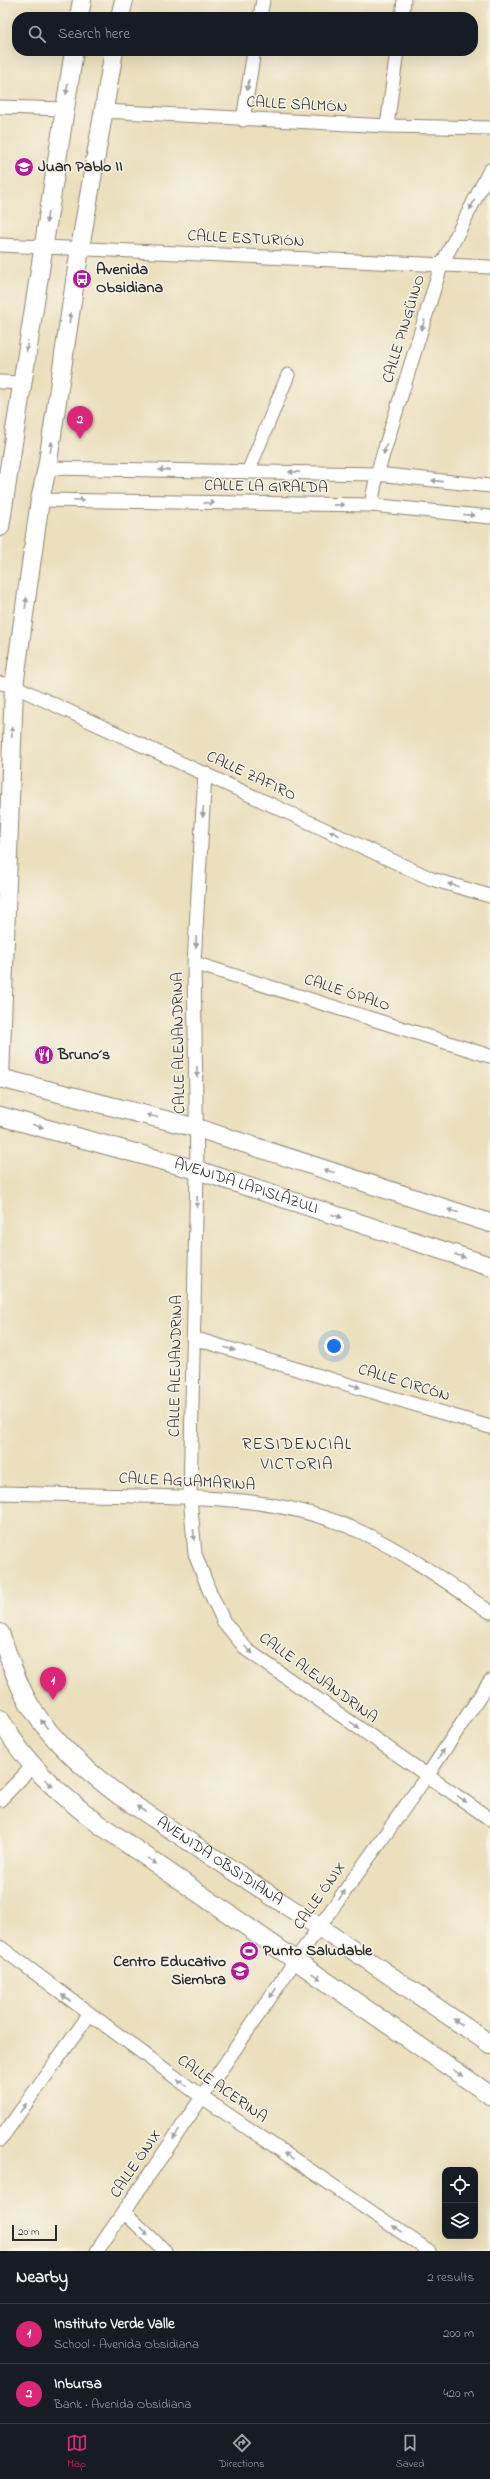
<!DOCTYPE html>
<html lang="en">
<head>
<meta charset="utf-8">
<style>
  :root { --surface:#171b24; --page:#242831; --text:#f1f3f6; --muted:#9ea1a6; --line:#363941; --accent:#db2777 }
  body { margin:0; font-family:"Indie Flower",sans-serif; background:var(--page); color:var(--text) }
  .controls { position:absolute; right:12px; bottom:12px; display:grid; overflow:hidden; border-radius:8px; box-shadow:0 4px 16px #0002 }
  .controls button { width:36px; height:36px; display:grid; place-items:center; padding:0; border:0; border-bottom:1px solid var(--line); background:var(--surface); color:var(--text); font:20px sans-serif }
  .scale { position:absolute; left:12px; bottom:10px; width:45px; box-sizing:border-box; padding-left:4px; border:2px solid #2b2b2b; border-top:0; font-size:11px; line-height:14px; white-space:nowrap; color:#2b2b2b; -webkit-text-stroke:3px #f7f3e8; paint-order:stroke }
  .you { position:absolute; left:334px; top:1346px; width:14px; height:14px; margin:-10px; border:3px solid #fff; border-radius:50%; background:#1a73e8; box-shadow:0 0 0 6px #1a73e833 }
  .badge { display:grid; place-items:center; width:26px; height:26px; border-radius:50%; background:var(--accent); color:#fff; font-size:13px; font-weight:700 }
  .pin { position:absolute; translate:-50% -33px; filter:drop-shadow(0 1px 2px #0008) }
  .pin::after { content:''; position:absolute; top:21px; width:14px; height:12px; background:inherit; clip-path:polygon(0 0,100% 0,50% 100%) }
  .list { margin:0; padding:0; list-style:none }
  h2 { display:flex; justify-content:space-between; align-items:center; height:52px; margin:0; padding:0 16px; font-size:17px }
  h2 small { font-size:13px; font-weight:400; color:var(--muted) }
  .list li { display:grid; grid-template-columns:26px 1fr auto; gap:12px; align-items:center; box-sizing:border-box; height:60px; padding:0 16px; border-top:1px solid var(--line) }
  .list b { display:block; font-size:15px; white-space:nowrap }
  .list p { margin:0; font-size:13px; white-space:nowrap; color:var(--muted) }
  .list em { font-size:13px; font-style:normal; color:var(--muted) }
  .icon { flex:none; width:22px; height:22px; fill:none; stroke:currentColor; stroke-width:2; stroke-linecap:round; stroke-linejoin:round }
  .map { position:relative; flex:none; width:490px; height:2251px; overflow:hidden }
  .search { position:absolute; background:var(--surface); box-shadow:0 4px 16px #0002; left:12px; right:12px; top:12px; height:44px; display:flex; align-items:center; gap:10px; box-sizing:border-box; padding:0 14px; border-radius:16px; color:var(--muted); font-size:15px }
  .sheet { height:172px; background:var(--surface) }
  nav { display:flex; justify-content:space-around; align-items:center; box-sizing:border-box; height:56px; border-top:1px solid var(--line); background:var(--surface); font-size:11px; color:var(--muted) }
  nav a { display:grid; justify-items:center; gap:2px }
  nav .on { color:var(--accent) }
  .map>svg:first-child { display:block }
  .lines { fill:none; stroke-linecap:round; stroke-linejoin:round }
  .street-casing { stroke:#8b8574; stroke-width:15 }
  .secondary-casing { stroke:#8b8574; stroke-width:20 }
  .street { stroke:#fff; stroke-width:13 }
  .secondary { stroke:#fff; stroke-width:18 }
  .oneway { fill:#a0a0a0 }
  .labels { text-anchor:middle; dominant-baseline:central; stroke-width:3; stroke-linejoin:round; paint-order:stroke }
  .street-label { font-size:16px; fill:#2b2b2b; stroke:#f7f3e8 }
  .poi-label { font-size:16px; font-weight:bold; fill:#2b2b2b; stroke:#f7f3e8; text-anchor:start }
  .neighbourhood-label { font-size:17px; letter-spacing:1px; fill:#2b2b2b; stroke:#f7f3e8 }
</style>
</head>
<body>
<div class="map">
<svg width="490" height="2251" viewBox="0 0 490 2251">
  <rect width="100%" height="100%" fill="#f7f3e8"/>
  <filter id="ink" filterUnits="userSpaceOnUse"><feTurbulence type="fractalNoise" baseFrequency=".025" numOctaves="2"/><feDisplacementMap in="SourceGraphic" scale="8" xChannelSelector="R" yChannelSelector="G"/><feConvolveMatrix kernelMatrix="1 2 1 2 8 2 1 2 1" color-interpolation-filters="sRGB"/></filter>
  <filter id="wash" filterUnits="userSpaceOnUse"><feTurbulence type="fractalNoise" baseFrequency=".012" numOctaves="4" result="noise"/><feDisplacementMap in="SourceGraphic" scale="16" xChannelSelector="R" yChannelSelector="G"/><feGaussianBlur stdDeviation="0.9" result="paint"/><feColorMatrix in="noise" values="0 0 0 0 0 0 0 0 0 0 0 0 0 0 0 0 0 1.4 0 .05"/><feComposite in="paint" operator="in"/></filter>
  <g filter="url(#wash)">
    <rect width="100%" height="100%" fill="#ebdfbd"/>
  </g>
  <g filter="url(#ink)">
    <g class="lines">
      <g class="street-casing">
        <path id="street" d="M260,17l3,-17
          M402,17l2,-17
          M0,107l64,2
          M103,111l284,15 103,2
          M243,120l11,-69
          M387,126l10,-75
          M0,245l490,22
          M0,382l22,1
          M47,468l330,6 113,12
          M248,472l40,-97
          M40,500l331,5 119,12
          M371,505l6,-31 64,-208 49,-96
          M0,683l14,3 418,193 58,17
          M205,773l-11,190 3,207 -7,327 5,57 14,36 15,32 23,28 243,169
          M194,963l296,93
          M193,1338l297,89
          M0,1493c45,1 91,2 136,3 76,1 155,3 225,36 46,21 87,51 129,80
          M0,1800l32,-33
          M0,1947l202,150 227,154
          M0,2140l89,-125
          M124,2212l41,39
          M97,2251l198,-290 132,-185 63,-95"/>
      </g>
      <g class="secondary-casing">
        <g id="secondary">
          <path d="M79,17l3,-17"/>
          <path d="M120,17l4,-17"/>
          <path d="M0,527l74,-476"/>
          <path d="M0,1078l197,50 293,95"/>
          <path d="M0,1079l14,-393 26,-186 7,-32 33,-220 34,-197"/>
          <path id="s1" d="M0,1116l197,54 293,96"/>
          <path id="s2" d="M0,1633c9,25 18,54 33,77 22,34 54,61 87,86l199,131 171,117"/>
          <path d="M0,1719c25,45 58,74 99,105l391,271"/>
        </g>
      </g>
      <use href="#street" class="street"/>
      <use href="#secondary" class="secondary"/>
    </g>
    <defs><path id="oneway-solid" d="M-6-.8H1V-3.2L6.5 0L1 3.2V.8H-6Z"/></defs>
    <g class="oneway">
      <use href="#oneway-solid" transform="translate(248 85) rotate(100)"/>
      <use href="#oneway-solid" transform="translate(67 89) rotate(99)"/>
      <use href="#oneway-solid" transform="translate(472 205) rotate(117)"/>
      <use href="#oneway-solid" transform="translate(47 218) rotate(99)"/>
      <use href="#oneway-solid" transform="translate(70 318) rotate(-82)"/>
      <use href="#oneway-solid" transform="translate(423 325) rotate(107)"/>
      <use href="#oneway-solid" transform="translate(27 346) rotate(98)"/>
      <use href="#oneway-solid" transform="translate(51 447) rotate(-82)"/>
      <use href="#oneway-solid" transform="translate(385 449) rotate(107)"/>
      <use href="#oneway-solid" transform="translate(164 470) rotate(-179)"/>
      <use href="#oneway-solid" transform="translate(294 472) rotate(-179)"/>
      <use href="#oneway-solid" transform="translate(437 481) rotate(-174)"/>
      <use href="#oneway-solid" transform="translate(79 500) rotate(1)"/>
      <use href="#oneway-solid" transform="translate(209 503) rotate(1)"/>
      <use href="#oneway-solid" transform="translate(339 505) rotate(1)"/>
      <use href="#oneway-solid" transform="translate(469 515) rotate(5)"/>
      <use href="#oneway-solid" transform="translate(26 603) rotate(-82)"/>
      <use href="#oneway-solid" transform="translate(12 732) rotate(-88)"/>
      <use href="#oneway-solid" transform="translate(203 812) rotate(93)"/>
      <use href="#oneway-solid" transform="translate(334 833) rotate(-155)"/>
      <use href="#oneway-solid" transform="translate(453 885) rotate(-164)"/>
      <use href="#oneway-solid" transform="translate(196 942) rotate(93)"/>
      <use href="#oneway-solid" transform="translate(197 1072) rotate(89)"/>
      <use href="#oneway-solid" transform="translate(152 1116) rotate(-166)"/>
      <use href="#oneway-solid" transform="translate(38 1126) rotate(15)"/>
      <use href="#oneway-solid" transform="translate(329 1171) rotate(-162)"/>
      <use href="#oneway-solid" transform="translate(197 1202) rotate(92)"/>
      <use href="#oneway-solid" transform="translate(453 1211) rotate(-162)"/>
      <use href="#oneway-solid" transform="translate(337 1216) rotate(18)"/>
      <use href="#oneway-solid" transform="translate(460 1256) rotate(18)"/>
      <use href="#oneway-solid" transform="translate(230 1349) rotate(17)"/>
      <use href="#oneway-solid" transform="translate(355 1386) rotate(17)"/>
      <use href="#oneway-solid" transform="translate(194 1535) rotate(84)"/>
      <use href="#oneway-solid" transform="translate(249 1650) rotate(42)"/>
      <use href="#oneway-solid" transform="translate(44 1724) rotate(-129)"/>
      <use href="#oneway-solid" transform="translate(355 1725) rotate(35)"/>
      <use href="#oneway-solid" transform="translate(441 1754) rotate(-56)"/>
      <use href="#oneway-solid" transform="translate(49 1783) rotate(43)"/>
      <use href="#oneway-solid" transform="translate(462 1799) rotate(34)"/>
      <use href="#oneway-solid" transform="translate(141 1809) rotate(-147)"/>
      <use href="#oneway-solid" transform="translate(152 1861) rotate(35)"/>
      <use href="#oneway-solid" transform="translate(342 1895) rotate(-55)"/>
      <use href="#oneway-solid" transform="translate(316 1976) rotate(34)"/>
      <use href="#oneway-solid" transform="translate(273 1993) rotate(124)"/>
      <use href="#oneway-solid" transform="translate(66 1998) rotate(-142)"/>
      <use href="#oneway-solid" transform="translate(458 2022) rotate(-145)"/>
      <use href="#oneway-solid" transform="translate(458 2073) rotate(34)"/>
      <use href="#oneway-solid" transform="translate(182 2083) rotate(-144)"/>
      <use href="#oneway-solid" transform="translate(23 2108) rotate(-54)"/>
      <use href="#oneway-solid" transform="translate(176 2135) rotate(124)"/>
      <use href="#oneway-solid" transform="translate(289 2156) rotate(-146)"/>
      <use href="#oneway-solid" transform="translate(397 2229) rotate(-146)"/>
      <use href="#oneway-solid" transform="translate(144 2231) rotate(44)"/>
    </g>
  </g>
  <defs>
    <g id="school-disc" transform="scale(1)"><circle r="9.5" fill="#b5179e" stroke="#f7f3e8"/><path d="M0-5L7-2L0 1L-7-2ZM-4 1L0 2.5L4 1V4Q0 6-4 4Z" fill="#fff"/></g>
    <g id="bus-disc" transform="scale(1)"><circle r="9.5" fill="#b5179e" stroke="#f7f3e8"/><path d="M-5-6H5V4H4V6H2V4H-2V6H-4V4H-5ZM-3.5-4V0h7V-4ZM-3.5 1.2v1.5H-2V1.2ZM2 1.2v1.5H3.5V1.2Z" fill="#fff"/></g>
    <g id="restaurant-disc" transform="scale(1)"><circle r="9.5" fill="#b5179e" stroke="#f7f3e8"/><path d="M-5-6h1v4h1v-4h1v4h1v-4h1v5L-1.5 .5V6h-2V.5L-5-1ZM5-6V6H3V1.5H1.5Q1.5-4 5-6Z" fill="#fff"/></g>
    <g id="stadium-disc" transform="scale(1)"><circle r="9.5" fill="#b5179e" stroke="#f7f3e8"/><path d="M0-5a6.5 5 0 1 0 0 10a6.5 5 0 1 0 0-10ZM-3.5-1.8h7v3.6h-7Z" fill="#fff"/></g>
  </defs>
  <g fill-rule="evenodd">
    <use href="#school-disc" x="24" y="167"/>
    <use href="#bus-disc" x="82" y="279"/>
    <use href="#restaurant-disc" x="44" y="1055"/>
    <use href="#stadium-disc" x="249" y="1951"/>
    <use href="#school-disc" x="240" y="1971"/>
  </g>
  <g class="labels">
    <g class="street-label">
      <text transform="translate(297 105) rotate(3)">CALLE SALMÓN</text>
      <text transform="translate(246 239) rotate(3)">CALLE ESTURIÓN</text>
      <text transform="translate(404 329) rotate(-73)">CALLE PINGÜINO</text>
      <text transform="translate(266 487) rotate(1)">CALLE LA GIRALDA</text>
      <text transform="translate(251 776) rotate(25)">CALLE ZAFIRO</text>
      <text transform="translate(347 993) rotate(18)">CALLE ÓPALO</text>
      <text transform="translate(179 1043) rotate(-91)">CALLE ALEJANDRINA</text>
      <text stroke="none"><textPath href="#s1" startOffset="256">AVENIDA LAPISLÁZULI</textPath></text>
      <text transform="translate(176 1366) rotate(-89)">CALLE ALEJANDRINA</text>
      <text transform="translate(404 1383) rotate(17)">CALLE CIRCÓN</text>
      <text transform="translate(187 1482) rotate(3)">CALLE AGUAMARINA</text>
      <text transform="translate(318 1678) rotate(36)">CALLE ALEJANDRINA</text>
      <text stroke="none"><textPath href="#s2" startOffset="326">AVENIDA OBSIDIANA</textPath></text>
      <text transform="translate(320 1896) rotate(-55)">CALLE ÓNIX</text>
      <text transform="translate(222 2089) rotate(35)">CALLE ACERINA</text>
      <text transform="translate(136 2164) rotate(-56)">CALLE ÓNIX</text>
    </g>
    <g class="poi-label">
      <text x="38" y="167">Juan Pablo II</text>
      <text x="96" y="270">Avenida<tspan x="96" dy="18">Obsidiana</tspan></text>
      <text x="58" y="1055">Bruno´s</text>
      <text x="263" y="1951">Punto Saludable</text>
      <text x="226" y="1962" text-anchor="end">Centro Educativo<tspan x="226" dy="18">Siembra</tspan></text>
    </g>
    <g class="neighbourhood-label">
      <text x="297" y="1444">RESIDENCIAL<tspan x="297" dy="20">VICTORIA</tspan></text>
    </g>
  </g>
</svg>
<div class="controls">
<button><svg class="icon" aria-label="locate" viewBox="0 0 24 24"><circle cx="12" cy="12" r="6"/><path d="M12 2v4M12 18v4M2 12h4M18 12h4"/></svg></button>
<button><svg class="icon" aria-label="layers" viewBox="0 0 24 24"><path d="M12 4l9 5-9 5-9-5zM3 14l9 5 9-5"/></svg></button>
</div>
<div class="scale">20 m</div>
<div class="you"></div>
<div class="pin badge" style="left:53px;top:1700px">1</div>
<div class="pin badge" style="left:80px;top:439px">2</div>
<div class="search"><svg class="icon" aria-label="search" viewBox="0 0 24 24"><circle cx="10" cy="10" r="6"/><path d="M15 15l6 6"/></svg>Search here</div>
</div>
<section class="sheet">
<h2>Nearby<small>2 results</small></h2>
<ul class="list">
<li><span class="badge">1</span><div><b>Instituto Verde Valle</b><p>School · Avenida Obsidiana</p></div><em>200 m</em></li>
<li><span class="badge">2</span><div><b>Inbursa</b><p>Bank · Avenida Obsidiana</p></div><em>420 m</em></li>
</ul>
</section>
<nav>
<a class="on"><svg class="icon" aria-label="map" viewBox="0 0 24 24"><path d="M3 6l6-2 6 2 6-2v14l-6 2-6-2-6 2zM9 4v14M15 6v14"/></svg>Map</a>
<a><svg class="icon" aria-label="directions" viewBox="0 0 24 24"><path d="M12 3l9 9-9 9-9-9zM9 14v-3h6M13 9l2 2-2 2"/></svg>Directions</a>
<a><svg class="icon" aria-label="saved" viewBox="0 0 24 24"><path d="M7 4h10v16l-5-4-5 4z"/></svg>Saved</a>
</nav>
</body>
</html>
